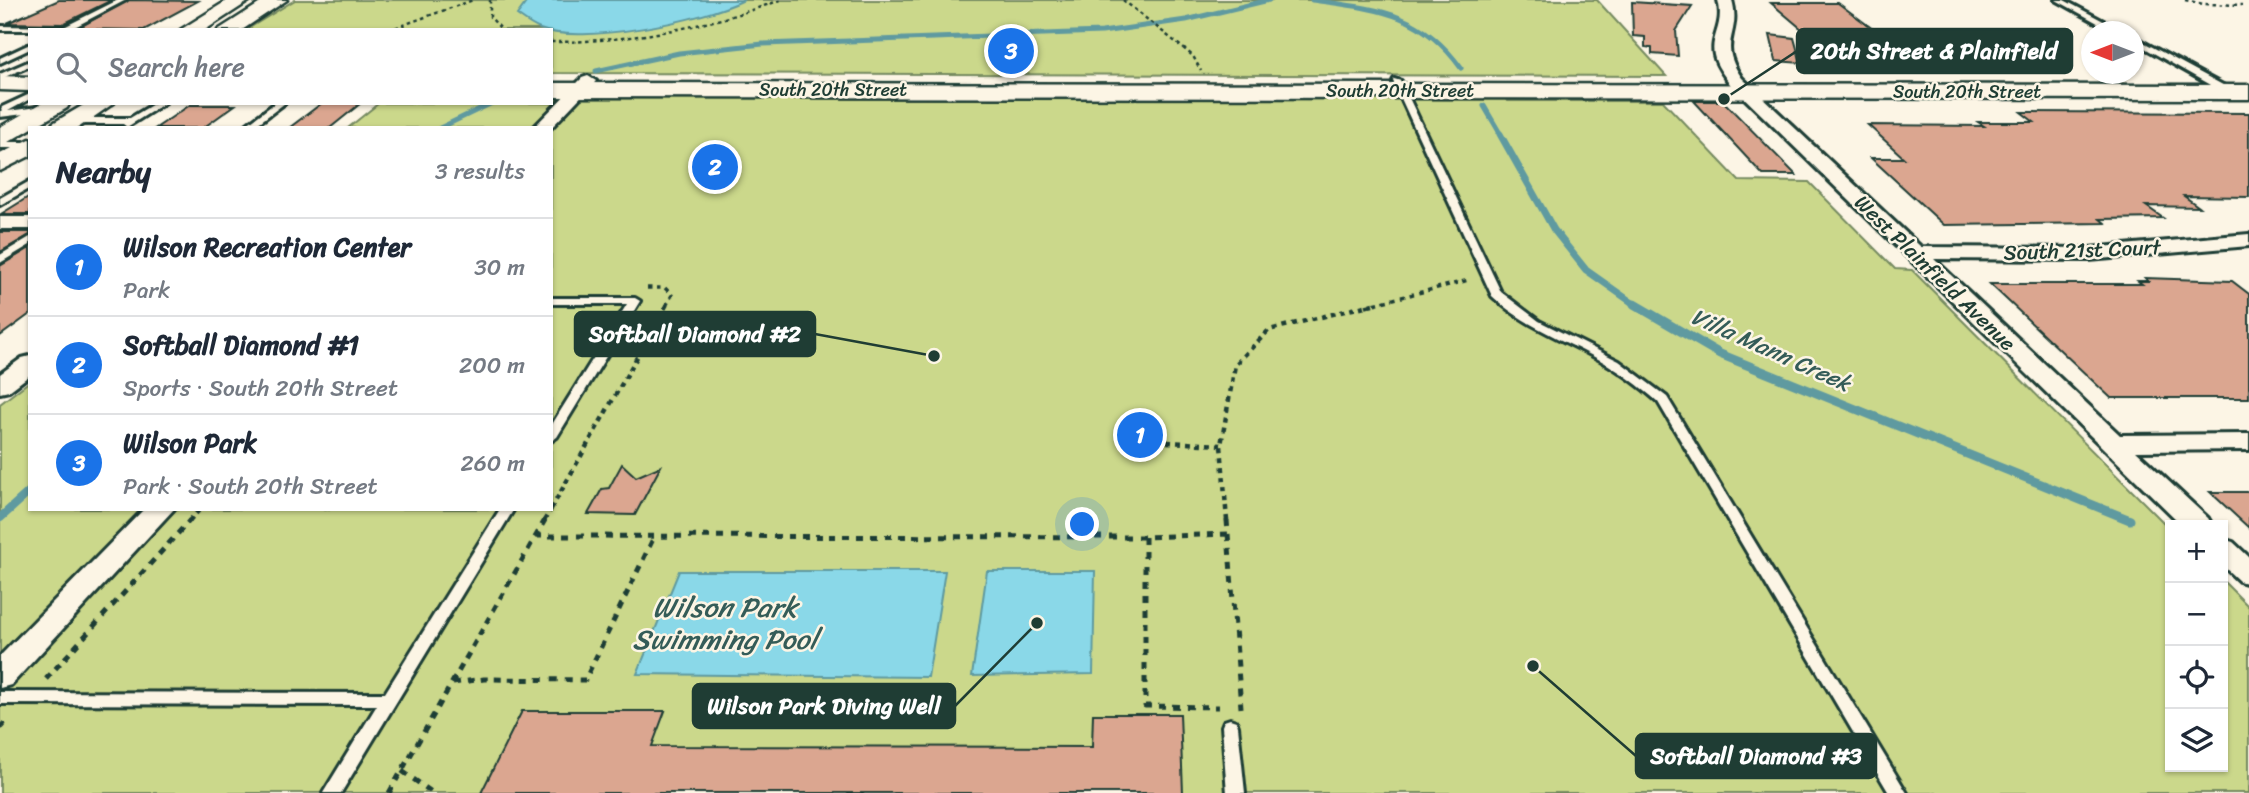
<!DOCTYPE html>
<html lang="en">
<head>
<meta charset="utf-8">
<style>
  :root { --surface:#fff; --page:#f2f2f3; --text:#1f2937; --muted:#747a83; --line:#e0e1e3; --accent:#1a73e8 }
  body { margin:0; font-family:Sriracha,sans-serif; background:var(--page); color:var(--text) }
  .controls { position:absolute; right:21px; bottom:21px; display:grid; overflow:hidden; border-radius:0px; box-shadow:0 2px 5px #0004 }
  .controls button { width:63px; height:63px; display:grid; place-items:center; padding:0; border:0; border-bottom:2px solid var(--line); background:var(--surface); color:var(--text); font:35px sans-serif }
  .compass { position:absolute; left:2081px; top:21px; width:63px; height:63px; border-radius:50%; background:var(--surface); box-shadow:0 2px 5px #0004; rotate:270deg }
  .you { position:absolute; left:1083px; top:525px; width:24px; height:24px; margin:-18px; border:5px solid #fff; border-radius:50%; background:#1a73e8; box-shadow:0 0 0 10px #1a73e833 }
  .badge { display:grid; place-items:center; width:46px; height:46px; border-radius:50%; background:var(--accent); color:#fff; font-size:23px; font-weight:700 }
  .pin { position:absolute; translate:-50% -50%; border:4px solid #fff; box-shadow:0 2px 7px #0006 }
  .list { margin:0; padding:0; list-style:none }
  h2 { display:flex; justify-content:space-between; align-items:center; height:91px; margin:0; padding:0 28px; font-size:30px }
  h2 small { font-size:23px; font-weight:400; color:var(--muted) }
  .list li { display:grid; grid-template-columns:46px 1fr auto; gap:21px; align-items:center; box-sizing:border-box; height:98px; padding:0 28px; border-top:2px solid var(--line) }
  .list b { display:block; font-size:26px; white-space:nowrap }
  .list p { margin:0; font-size:23px; white-space:nowrap; color:var(--muted) }
  .list em { font-size:23px; font-style:normal; color:var(--muted) }
  .icon { flex:none; width:38px; height:38px; fill:none; stroke:currentColor; stroke-width:2; stroke-linecap:round; stroke-linejoin:round }
  .map { position:relative; flex:none; width:2249px; height:793px; overflow:hidden }
  .search { position:absolute; background:var(--surface); box-shadow:0 2px 5px #0004; left:28px; top:28px; width:525px; height:77px; display:flex; align-items:center; gap:18px; box-sizing:border-box; padding:0 24px; border-radius:0px; color:var(--muted); font-size:26px }
  .panel { position:absolute; background:var(--surface); box-shadow:0 2px 5px #0004; left:28px; top:126px; width:525px; height:385px; border-radius:0px }
  .map>svg:first-child { display:block }
  .green { fill:#cbd88b; stroke:#758a60; stroke-width:2 }
  .water { fill:#8ad8e8; stroke:#5f9aa0; stroke-width:2 }
  .lines { fill:none; stroke-linecap:round; stroke-linejoin:round }
  .stream-far2 { stroke:#5f9aa0; stroke-width:5 }
  .stream-far1 { stroke:#5f9aa0; stroke-width:7 }
  .stream { stroke:#5f9aa0; stroke-width:9 }
  .building { fill:#dba690; stroke:#1f3d34; stroke-width:2 }
  .lane-casing { stroke:#1f3d34; stroke-width:6 }
  .street-casing { stroke:#1f3d34; stroke-width:6 }
  .secondary-casing { stroke:#1f3d34; stroke-width:5 }
  .path-far3 { stroke:#1f3d34; stroke-width:2.5; stroke-dasharray:3.5 3.5; stroke-linecap:butt }
  .path-far2 { stroke:#1f3d34; stroke-width:3.5; stroke-dasharray:4.5 4.5; stroke-linecap:butt }
  .path-far1 { stroke:#1f3d34; stroke-width:4.5; stroke-dasharray:5 5; stroke-linecap:butt }
  .path { stroke:#1f3d34; stroke-width:5; stroke-dasharray:7 7; stroke-linecap:butt }
  .lane { fill:#fcf5e5; fill-rule:evenodd }
  .street { fill:#fcf5e5; fill-rule:evenodd }
  .secondary { fill:#fcf5e5; fill-rule:evenodd }
  .labels { text-anchor:middle; dominant-baseline:central; stroke-width:5; stroke-linejoin:round; paint-order:stroke }
  .far-street-label { font-size:18px; fill:#1f3d34; stroke:#fcf5e5 }
  .street-label { font-size:21px; fill:#1f3d34; stroke:#fcf5e5 }
  .water-label { font-size:23px; font-style:italic; fill:#345c58; stroke:#fcf5e5 }
  .near-water-label { font-size:28px; font-style:italic; fill:#345c58; stroke:#fcf5e5 }
  .leader { fill:none; stroke:#1f3d34; stroke-width:2.5 }
  .callout-dot { fill:#1f3d34; stroke:#fcf5e5; stroke-width:2.5 }
  .callout { fill:#1f3d34; stroke:#1f3d34; stroke-width:2.5 }
  .callout-label { font-size:23px; text-anchor:middle; font-weight:bold; fill:#fff }
</style>
</head>
<body>
<div class="map">
<svg width="2249" height="793" viewBox="0 0 2249 793">
  <rect width="100%" height="100%" fill="#fcf5e5"/>
  <filter id="ink" filterUnits="userSpaceOnUse"><feTurbulence type="fractalNoise" baseFrequency=".0143" numOctaves="2"/><feDisplacementMap in="SourceGraphic" scale="14" xChannelSelector="R" yChannelSelector="G"/><feConvolveMatrix kernelMatrix="1 2 1 2 8 2 1 2 1" color-interpolation-filters="sRGB"/></filter>
  <g filter="url(#ink)">
    <path class="green" d="M295,0h1302l69,76 -1115,-3v-43h-305z
      M551,97l955,1 2,3h155l76,80 70,1 86,87 17,1 258,259v238h53v-186l26,26v186h-2249v-389l30,-23v128h521v-381h-203l31,-25h172z"/>
    <path class="water" d="M528,0h216c-42,21 -162,45 -204,29 -8,-3 -16,-9 -23,-14z
      M679,571h266l-17,106 -291,-3z
      M987,571h108l-2,103 -121,2z"/>
    <g class="lines">
      <path class="stream-far2" d="M1312,0c64,9 108,11 149,68
        M596,71l83,-18 84,-9 339,-12 84,-12 83,-20
        M1484,106l17,29
        M440,128l52,-25"/>
      <path class="stream-far1" d="M1500,134l54,96 32,40 51,36"/>
      <path class="stream" d="M1634,304l86,50 410,166
        M0,518l30,-27"/>
    </g>
    <path class="building" d="M59,0h53l-49,24 -56,-1z
      M129,0l69,1 -54,29 -68,-1z
      M1632,2l60,4 -16,25 2,25 -26,-2v-6l-7,-1v-10l-12,-1z
      M1771,3h67l47,35h8l37,26 -88,-1z
      M1770,35l24,3 7,25 -25,-2z
      M1694,101h29l73,74h-33z
      M322,103h39l-31,25h-41z
      M190,105h45l-32,23h-47z
      M2021,112l228,1v84l-65,-1 15,11 -53,-1 17,12 -63,1 5,4 -161,2 -73,-67h33l-36,-33 116,1 -6,-4h56z
      M30,196v18h-29z
      M0,232h30v3l-30,17z
      M30,248v66l-30,22v-70z
      M2145,278l87,3 17,13v104h-138l-121,-114h152l-4,-3h10z
      M622,464l14,13 25,-11 -26,49 -47,-1 14,-25 7,-1z
      M2210,492h39v36z
      M522,711h143l-13,35 440,1 1,-33h87l3,79h-702z"/>
    <g class="lines">
      <g class="lane-casing">
        <path id="lane" d="M118,0h8l-57,30h-69v-4l64,1z
          M2056,0h8l60,32h-10z
          M2134,37l98,53 1,2 -7,2 -92,-52z
          M30,44v5l-30,14v-5z
          M30,61v5l-30,13v-5z
          M1394,79l7,2 100,211 38,29 80,40 48,36 240,396h-18l-231,-391c-18,-16 -37,-30 -58,-42 -37,-21 -76,-34 -108,-64l-99,-215z
          M30,94v5l-22,12 37,-5 4,3 -1,2 -48,6v-6h3l-2,-2 1,-2z
          M155,103h10l-38,24 -4,-3h-50l-4,-3 4,-3h57z
          M275,103h10l-33,25h-10z
          M0,142h30v6h-30z
          M30,181v7l-30,17v-7z
          M30,237v8l-30,18v-8z
          M551,298h84l5,3 -83,136 -6,4v-15l76,-122h-76z
          M500,509h14l-173,284h-18l54,-88 -377,-1v-12l385,1z
          M1230,719l6,2 2,5 7,67h-18l-5,-67 2,-5z"/>
      </g>
      <g class="street-casing">
        <path id="street" d="M1718,0h14c10,36 -16,40 10,78l179,169 168,1 160,-14v12l-160,14 -155,-1 186,176 129,-1v16l-113,1 72,67 4,7h-30l-452,-441c-6,-9 -14,-18 -16,-29 -4,-19 11,-29 4,-55z
          M588,76l8,5 -45,47h-18l49,-50z
          M0,217h30v12h-30z
          M30,356v19l-21,16 -9,2v-19l22,-16z
          M144,509h30l-163,176 -11,3v-32z
          M2223,539l10,3 16,15v27l-10,-3 -16,-15z"/>
      </g>
      <g class="secondary-casing">
        <path id="secondary" d="M228,0h23l-46,30h-25z
          M265,0h22l-45,30h-24z
          M0,76l30,1v14l-30,-1z
          M551,83l1698,2v14l-1698,-2z
          M42,103h28l-3,5 -59,34 -8,2v-17z
          M87,103h27l-36,25h-29l4,-5z
          M30,139v17l-30,15v-17z"/>
      </g>
      <path class="path-far3" d="M490,0v17l12,13
        M1123,0l70,56 8,15
        M2185,0l18,4 39,1
        M389,30l84,-30
        M551,42c80,0 155,-15 230,-42"/>
      <path class="path-far2" d="M647,288h18l7,7 -6,11
        M1366,306l103,-26"/>
      <path class="path-far1" d="M1167,442l54,3
        M551,509l116,-205
        M189,521l11,-12
        M544,521l7,-12
        M1227,521l-6,-76 14,-80 34,-35 104,-26"/>
      <path class="path" d="M1227,520l14,188
        M535,536l610,1 83,-3
        M1145,537v169l74,1
        M46,679l144,-159
        M453,683l31,-4 101,1 69,-143
        M0,728l9,-10
        M402,771l31,22
        M389,793l156,-273"/>
      <use href="#lane" class="lane"/>
      <use href="#street" class="street"/>
      <use href="#secondary" class="secondary"/>
    </g>
  </g>
  <g class="labels">
    <g class="far-street-label">
      <text x="833" y="90">South 20th Street</text>
      <text x="1400" y="91">South 20th Street</text>
      <text x="1967" y="92">South 20th Street</text>
    </g>
    <g class="street-label">
      <text transform="translate(2082 250) rotate(-2)">South 21st Court</text>
      <text transform="translate(1935 273) rotate(44)">West Plainfield Avenue</text>
    </g>
    <g class="water-label">
      <text transform="translate(1771 350) rotate(24)">Villa Mann Creek</text>
    </g>
    <g class="near-water-label">
      <text x="725" y="607">Wilson Park<tspan x="725" dy="32">Swimming Pool</tspan></text>
    </g>
  </g>
  <path class="leader" d="M1724 99L1797 51M934 356L815 334M1037 623L955 706M1533 666L1636 756"/>
  <g class="callout-dot">
    <circle cx="1724" cy="99" r="7"/>
    <circle cx="934" cy="356" r="7"/>
    <circle cx="1037" cy="623" r="7"/>
    <circle cx="1533" cy="666" r="7"/>
  </g>
  <g class="callout">
    <rect x="1797" y="29" width="275" height="44" rx="7"/>
    <rect x="575" y="312" width="240" height="44" rx="7"/>
    <rect x="693" y="684" width="262" height="44" rx="7"/>
    <rect x="1636" y="734" width="240" height="44" rx="7"/>
  </g>
  <g class="callout-label">
    <text x="1934" y="59">20th Street &amp; Plainfield</text>
    <text x="695" y="342">Softball Diamond #2</text>
    <text x="824" y="714">Wilson Park Diving Well</text>
    <text x="1756" y="764">Softball Diamond #3</text>
  </g>
</svg>
<div class="controls">
<button>+</button>
<button>−</button>
<button><svg class="icon" aria-label="locate" viewBox="0 0 24 24"><circle cx="12" cy="12" r="6"/><path d="M12 2v4M12 18v4M2 12h4M18 12h4"/></svg></button>
<button><svg class="icon" aria-label="layers" viewBox="0 0 24 24"><path d="M12 4l9 5-9 5-9-5zM3 14l9 5 9-5"/></svg></button>
</div>
<svg class="compass" viewBox="-18 -18 36 36"><path d="M0-13l5 13h-10z" fill="#e53935"/><path d="M0 13l5-13h-10z" fill="#747a83"/></svg>
<div class="you"></div>
<div class="pin badge" style="left:1140px;top:435px">1</div>
<div class="pin badge" style="left:715px;top:167px">2</div>
<div class="pin badge" style="left:1011px;top:51px">3</div>
<div class="search"><svg class="icon" aria-label="search" viewBox="0 0 24 24"><circle cx="10" cy="10" r="6"/><path d="M15 15l6 6"/></svg>Search here</div>
<section class="panel">
<h2>Nearby<small>3 results</small></h2>
<ul class="list">
<li><span class="badge">1</span><div><b>Wilson Recreation Center</b><p>Park</p></div><em>30 m</em></li>
<li><span class="badge">2</span><div><b>Softball Diamond #1</b><p>Sports · South 20th Street</p></div><em>200 m</em></li>
<li><span class="badge">3</span><div><b>Wilson Park</b><p>Park · South 20th Street</p></div><em>260 m</em></li>
</ul>
</section>
</div>
</body>
</html>
